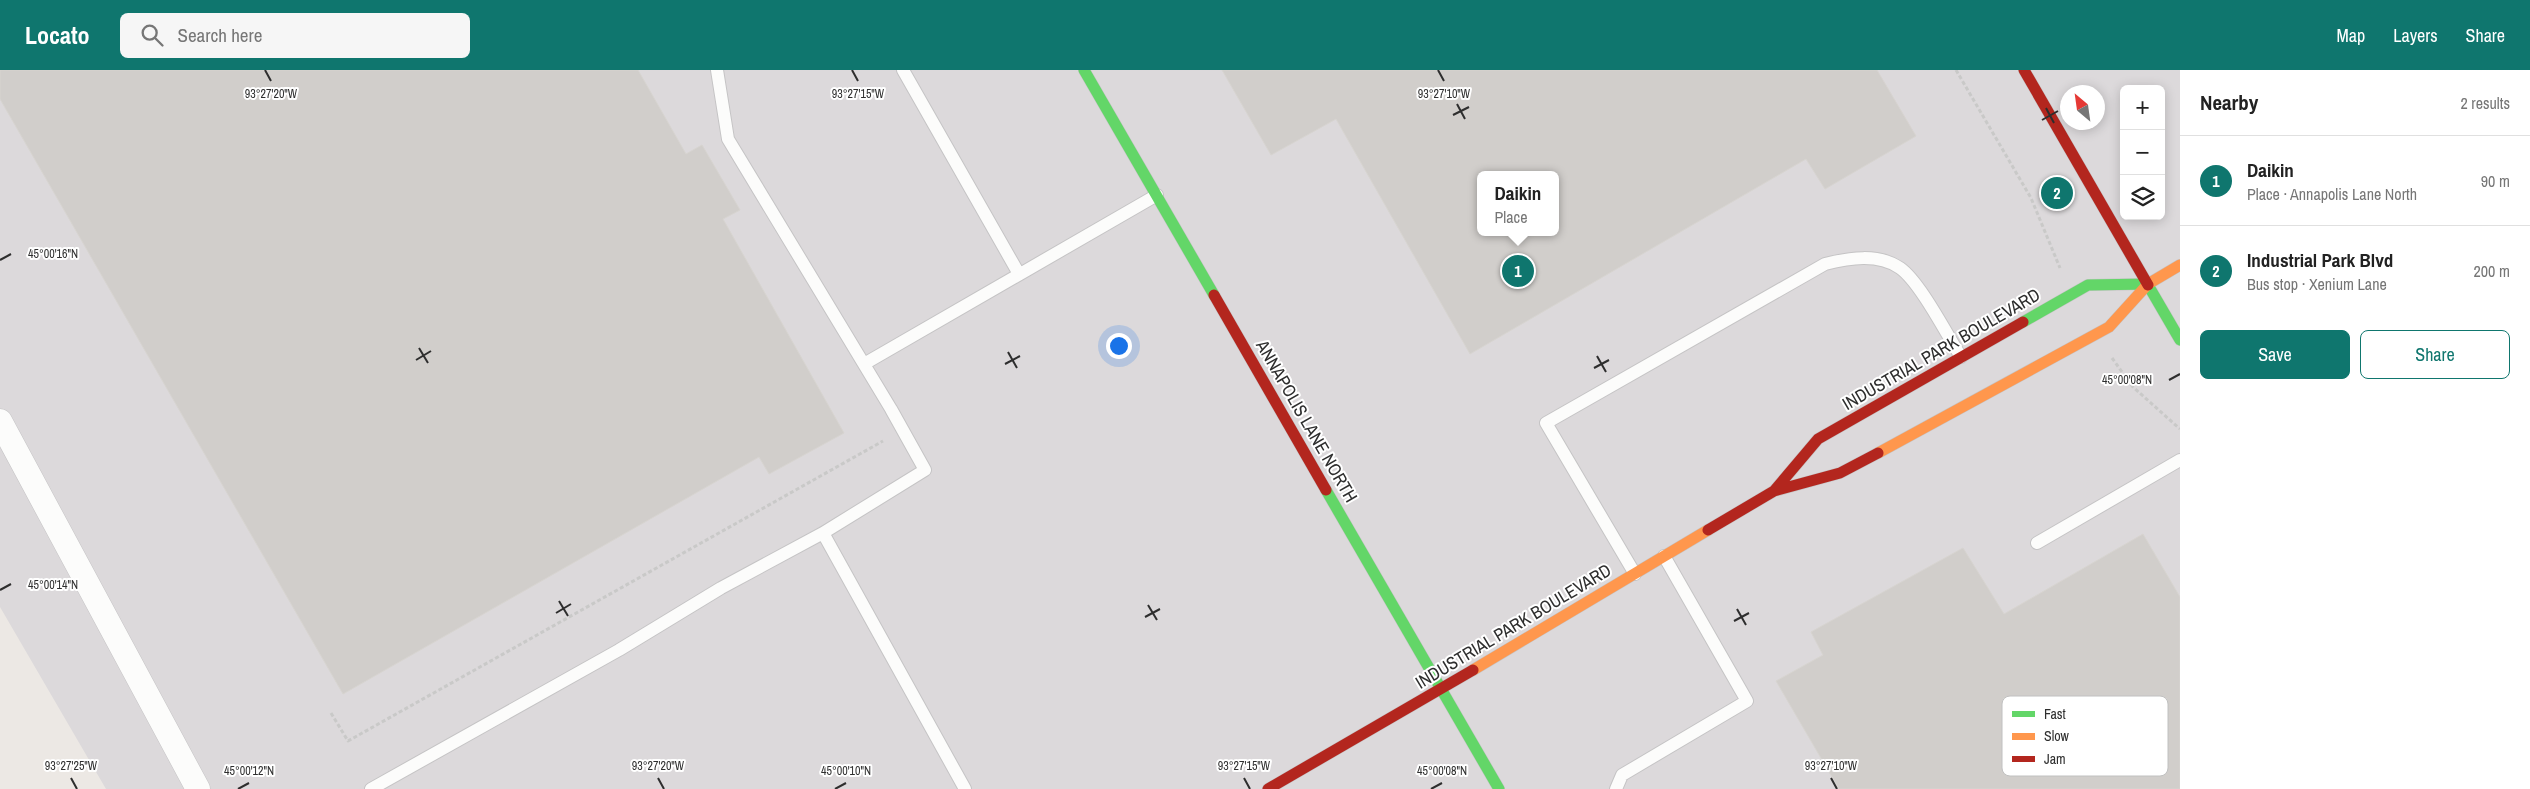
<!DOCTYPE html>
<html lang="en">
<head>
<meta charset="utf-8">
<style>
  :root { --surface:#fff; --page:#f6f6f6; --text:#222; --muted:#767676; --line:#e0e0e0; --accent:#0f766e }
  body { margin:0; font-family:"Archivo Narrow",sans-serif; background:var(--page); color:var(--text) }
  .controls { position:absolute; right:15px; top:15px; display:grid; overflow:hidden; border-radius:8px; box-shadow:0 2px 12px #0003 }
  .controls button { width:45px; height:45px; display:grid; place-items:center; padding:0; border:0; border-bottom:1px solid var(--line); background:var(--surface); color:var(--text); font:25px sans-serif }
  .compass { position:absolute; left:2060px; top:15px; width:45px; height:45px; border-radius:50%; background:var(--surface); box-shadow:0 2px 12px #0003; rotate:331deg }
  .you { position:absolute; left:1118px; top:275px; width:18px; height:18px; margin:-12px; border:4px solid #fff; border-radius:50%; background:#1a73e8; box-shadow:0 0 0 8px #1a73e833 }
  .badge { display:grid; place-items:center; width:32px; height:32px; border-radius:50%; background:var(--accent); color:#fff; font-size:16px; font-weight:700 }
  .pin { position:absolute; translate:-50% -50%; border:2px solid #fff; box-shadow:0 1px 5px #0006 }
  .popup { position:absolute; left:1477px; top:101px; width:82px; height:65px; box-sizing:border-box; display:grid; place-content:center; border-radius:8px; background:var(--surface); filter:drop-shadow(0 1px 4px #0005); font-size:16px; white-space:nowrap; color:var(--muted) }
  .popup b { font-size:19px; color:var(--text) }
  .popup::after { content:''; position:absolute; left:50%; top:100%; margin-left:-10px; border:10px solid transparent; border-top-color:var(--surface) }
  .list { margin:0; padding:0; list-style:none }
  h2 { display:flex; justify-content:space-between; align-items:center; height:65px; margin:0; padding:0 20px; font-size:21px }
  h2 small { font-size:16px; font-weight:400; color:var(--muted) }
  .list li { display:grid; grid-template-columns:32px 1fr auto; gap:15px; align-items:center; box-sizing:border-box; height:90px; padding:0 20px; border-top:1px solid var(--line) }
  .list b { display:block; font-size:19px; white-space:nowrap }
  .list p { margin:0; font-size:16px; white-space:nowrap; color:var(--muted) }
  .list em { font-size:16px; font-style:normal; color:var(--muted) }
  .actions { display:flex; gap:10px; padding:15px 20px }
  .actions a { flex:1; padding:11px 0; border:1px solid var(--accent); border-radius:8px; text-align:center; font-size:18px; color:var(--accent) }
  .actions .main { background:var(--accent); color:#fff }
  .icon { flex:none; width:28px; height:28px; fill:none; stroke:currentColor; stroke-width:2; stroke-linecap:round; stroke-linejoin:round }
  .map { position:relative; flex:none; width:2180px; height:719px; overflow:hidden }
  header { display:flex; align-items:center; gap:30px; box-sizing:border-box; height:70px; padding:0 25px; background:var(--accent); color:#fff }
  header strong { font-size:24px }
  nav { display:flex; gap:28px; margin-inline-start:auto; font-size:18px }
  .search { width:350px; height:45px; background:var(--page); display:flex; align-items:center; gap:12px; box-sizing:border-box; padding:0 18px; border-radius:8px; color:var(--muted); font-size:19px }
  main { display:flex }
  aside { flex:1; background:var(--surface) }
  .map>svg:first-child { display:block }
  .industrial { fill:#dcd9db; fill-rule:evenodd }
  .building { fill:#d1cecb; stroke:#d7d4d0; fill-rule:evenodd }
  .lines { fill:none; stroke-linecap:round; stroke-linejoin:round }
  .lane-casing { stroke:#c5c4c5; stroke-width:14 }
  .street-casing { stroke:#c5c4c5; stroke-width:25 }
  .fast-casing { stroke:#c5c4c5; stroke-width:12 }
  .slow-casing { stroke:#c5c4c5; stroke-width:12 }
  .jam-casing { stroke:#c5c4c5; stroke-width:12 }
  .path { stroke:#c9c9c8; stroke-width:3; stroke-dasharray:4 2.5; stroke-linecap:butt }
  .lane { stroke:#fcfcfb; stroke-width:12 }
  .street { stroke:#fcfcfb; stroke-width:24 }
  .fast { stroke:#63d668; stroke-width:11 }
  .slow { stroke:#ff974d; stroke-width:11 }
  .jam { stroke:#b3261e; stroke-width:11 }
  .ticks { fill:none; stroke:#2e2e2e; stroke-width:2 }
  .labels { text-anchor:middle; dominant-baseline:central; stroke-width:4; stroke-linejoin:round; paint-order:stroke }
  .street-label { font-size:18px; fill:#2e2e2e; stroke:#fff }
  .key { fill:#fff; stroke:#c0c0c0; stroke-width:1 }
  .key-label { font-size:14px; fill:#2e2e2e }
  .ticks-label { font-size:12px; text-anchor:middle; fill:#2e2e2e; stroke:#fff; stroke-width:4; stroke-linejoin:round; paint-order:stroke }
</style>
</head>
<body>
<header>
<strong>Locato</strong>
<div class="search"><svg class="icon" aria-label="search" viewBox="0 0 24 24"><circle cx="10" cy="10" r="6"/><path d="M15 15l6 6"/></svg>Search here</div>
<nav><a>Map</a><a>Layers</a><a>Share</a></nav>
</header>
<main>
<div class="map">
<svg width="2180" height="719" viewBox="0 0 2180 719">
  <rect width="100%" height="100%" fill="#ece8e4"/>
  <path class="industrial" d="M0,0h2180v719h-2074l-106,-182zM2124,19h37v127h-37zM2068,22h30v30h-30zM1480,105h76v57h-76z"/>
  <path class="building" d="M0,0h638l48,84 16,-9 38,65 -17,9 121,214 -75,41 -10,-17 -416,237 -343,-595z
    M1222,0h655l39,66 -91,53 -19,-30 -336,195 -134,-235 -65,36zM1480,105h76v57h-76z
    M2143,464l37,63v192h-341l-63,-108 47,-26 -12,-23 152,-84 41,66z"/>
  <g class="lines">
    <g class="lane-casing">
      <path id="lane" d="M903,0l116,204
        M864,294l293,-169
        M823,463l142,256
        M2037,473l143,-83
        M1635,504l-89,-151 279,-159c24,-6 53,-11 75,4 20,14 47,67 61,89
        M371,719l248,-139 102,-62 102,-55 102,-63 -34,-61 -163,-270 -11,-69
        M1616,719l6,-14 125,-74 -83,-145"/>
    </g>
    <g class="street-casing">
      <path id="street" d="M0,351l198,368"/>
    </g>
    <g class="fast-casing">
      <path id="fast" d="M1084,0l130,225
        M2148,215l32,55
        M2023,252l65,-37 60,-1
        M1326,420l173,299"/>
    </g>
    <g class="slow-casing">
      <path id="slow" d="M1878,383l231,-126 39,-43 32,-19
        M1473,600l235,-140"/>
    </g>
    <g class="jam-casing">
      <path id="jam" d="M2024,0l124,215
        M1214,225l112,195
        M1774,421l44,-52 205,-117
        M1708,460l66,-39 66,-18 38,-20
        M1268,719l205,-119"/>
    </g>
    <path class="path" d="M1956,0l75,128 29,70
      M2112,288l21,29 47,42
      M331,643l17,28 535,-300"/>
    <use href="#lane" class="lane"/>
    <use href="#street" class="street"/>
    <use href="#fast" class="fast"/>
    <use href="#slow" class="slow"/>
    <use href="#jam" class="jam"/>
  </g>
  <path class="ticks" d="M265,0l6,11M852,0l6,11M1438,0l6,11M1457,34l8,15M2046,38l8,15M1453,45l16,-8M2042,50l16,-9M0,190l11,-6M419,278l9,15M1008,282l9,16M1597,286l9,16M416,290l15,-9M1005,294l15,-8M1594,298l15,-8M2169,310l11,-6M0,520l11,-6M559,531l9,15M1148,535l9,15M1737,539l9,16M556,543l15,-9M1145,547l15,-8M1734,551l15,-8M71,708l6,11M658,708l6,11M1244,708l6,11M1831,708l6,11M238,719l11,-6M835,719l11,-6M1431,719l11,-6"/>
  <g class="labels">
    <g class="street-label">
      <text transform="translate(1941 279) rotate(-30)">INDUSTRIAL PARK BOULEVARD</text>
      <text transform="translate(1307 351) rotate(60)">ANNAPOLIS LANE NORTH</text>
      <text transform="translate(1513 556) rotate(-31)">INDUSTRIAL PARK BOULEVARD</text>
    </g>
  </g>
  <rect x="2002" y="626" width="166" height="80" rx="8" class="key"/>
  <rect x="2012" y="641" width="23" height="6" fill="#63d668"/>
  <rect x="2012" y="663" width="23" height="7" fill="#ff974d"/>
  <rect x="2012" y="686" width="23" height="6" fill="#b3261e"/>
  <g class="key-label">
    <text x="2044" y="649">Fast</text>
    <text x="2044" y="671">Slow</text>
    <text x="2044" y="694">Jam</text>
  </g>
  <g class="ticks-label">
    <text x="271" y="28">93°27'20"W</text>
    <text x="858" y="28">93°27'15"W</text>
    <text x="1444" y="28">93°27'10"W</text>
    <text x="53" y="188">45°00'16"N</text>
    <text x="2127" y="314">45°00'08"N</text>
    <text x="53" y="519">45°00'14"N</text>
    <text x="71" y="700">93°27'25"W</text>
    <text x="658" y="700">93°27'20"W</text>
    <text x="1244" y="700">93°27'15"W</text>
    <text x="1831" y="700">93°27'10"W</text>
    <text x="249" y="705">45°00'12"N</text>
    <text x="846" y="705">45°00'10"N</text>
    <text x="1442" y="705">45°00'08"N</text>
  </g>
</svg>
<div class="controls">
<button>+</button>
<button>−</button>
<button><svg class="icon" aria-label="layers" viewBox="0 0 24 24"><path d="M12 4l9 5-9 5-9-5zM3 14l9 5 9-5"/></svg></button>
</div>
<svg class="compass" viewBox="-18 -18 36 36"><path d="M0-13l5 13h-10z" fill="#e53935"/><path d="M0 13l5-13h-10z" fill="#767676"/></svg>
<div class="you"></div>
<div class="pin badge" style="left:1518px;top:201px">1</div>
<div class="popup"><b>Daikin</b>Place</div>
<div class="pin badge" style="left:2057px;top:123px">2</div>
</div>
<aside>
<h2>Nearby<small>2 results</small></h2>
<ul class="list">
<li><span class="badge">1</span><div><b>Daikin</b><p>Place · Annapolis Lane North</p></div><em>90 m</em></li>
<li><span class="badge">2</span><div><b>Industrial Park Blvd</b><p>Bus stop · Xenium Lane</p></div><em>200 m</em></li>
</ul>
<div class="actions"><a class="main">Save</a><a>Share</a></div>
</aside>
</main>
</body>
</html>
